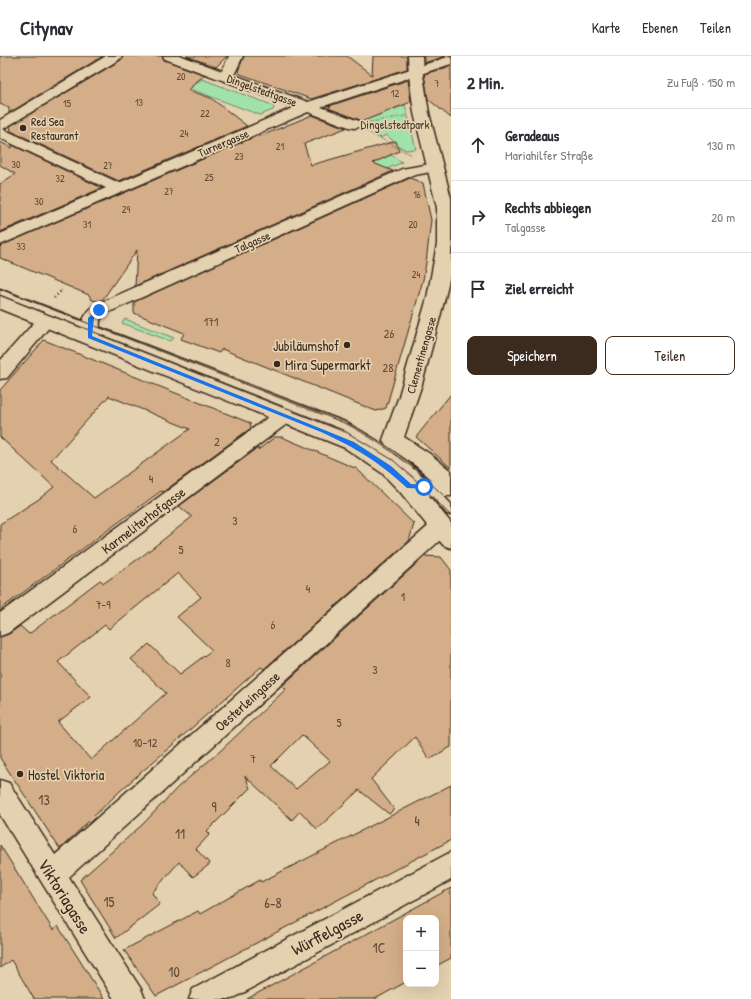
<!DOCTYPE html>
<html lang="de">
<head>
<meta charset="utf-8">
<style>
  :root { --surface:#fff; --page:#f7f7f7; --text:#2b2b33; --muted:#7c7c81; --line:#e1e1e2; --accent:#3b2a1e }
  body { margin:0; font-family:"Patrick Hand",sans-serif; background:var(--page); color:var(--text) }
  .controls { position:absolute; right:12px; bottom:12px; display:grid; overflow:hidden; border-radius:8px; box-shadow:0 4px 16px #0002 }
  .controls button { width:36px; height:36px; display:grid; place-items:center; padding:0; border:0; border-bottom:1px solid var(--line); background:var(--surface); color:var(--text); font:20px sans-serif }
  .stop { position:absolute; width:12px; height:12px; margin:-9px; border:3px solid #1a73e8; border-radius:50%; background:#fff }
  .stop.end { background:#1a73e8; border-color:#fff; box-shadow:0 1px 4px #0008 }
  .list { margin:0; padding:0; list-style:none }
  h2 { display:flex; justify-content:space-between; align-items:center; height:52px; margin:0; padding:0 16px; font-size:17px }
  h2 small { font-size:13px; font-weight:400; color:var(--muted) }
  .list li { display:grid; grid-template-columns:26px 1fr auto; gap:12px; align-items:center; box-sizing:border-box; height:72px; padding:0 16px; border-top:1px solid var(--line) }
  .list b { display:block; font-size:15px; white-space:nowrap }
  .list p { margin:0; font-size:13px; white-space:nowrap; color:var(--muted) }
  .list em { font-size:13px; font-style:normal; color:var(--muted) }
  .actions { display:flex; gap:8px; padding:12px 16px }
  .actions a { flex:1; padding:9px 0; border:1px solid var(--accent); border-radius:8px; text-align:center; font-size:14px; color:var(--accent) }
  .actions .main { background:var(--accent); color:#fff }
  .icon { flex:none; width:22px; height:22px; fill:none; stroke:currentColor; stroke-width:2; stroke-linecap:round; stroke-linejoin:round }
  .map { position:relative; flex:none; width:451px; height:943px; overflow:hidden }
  header { display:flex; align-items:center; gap:24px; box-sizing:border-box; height:56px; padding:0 20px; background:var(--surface); border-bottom:1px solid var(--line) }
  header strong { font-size:19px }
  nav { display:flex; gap:22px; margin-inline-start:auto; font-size:14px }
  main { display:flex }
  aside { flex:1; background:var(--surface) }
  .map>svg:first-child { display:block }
  .green { fill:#a1e2ab; stroke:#6e8664 }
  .building { fill:#d3ae88; stroke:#3b2a1e; fill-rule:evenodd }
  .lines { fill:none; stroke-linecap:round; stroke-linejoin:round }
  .lane-casing { stroke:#3b2a1e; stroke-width:3 }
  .street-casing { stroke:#3b2a1e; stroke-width:3 }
  .secondary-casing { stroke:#3b2a1e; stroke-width:3 }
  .path-far1 { stroke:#3b2a1e; stroke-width:2; stroke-dasharray:0.5 2; stroke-linecap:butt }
  .path { stroke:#3b2a1e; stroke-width:2.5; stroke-dasharray:1 3; stroke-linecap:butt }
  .lane { fill:#e4d1af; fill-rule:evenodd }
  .street { fill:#e4d1af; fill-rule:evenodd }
  .secondary { fill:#e4d1af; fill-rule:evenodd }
  .tram { stroke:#3b2a1e; stroke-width:1 }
  .route { fill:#1a73e8 }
  .poi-dot { fill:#3b2a1e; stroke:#e4d1af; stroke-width:1.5 }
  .labels { text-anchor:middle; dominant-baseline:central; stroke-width:3.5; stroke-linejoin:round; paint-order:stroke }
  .far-number-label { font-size:10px; fill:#614b38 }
  .far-street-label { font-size:12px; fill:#3b2a1e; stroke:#e4d1af }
  .far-poi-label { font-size:12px; fill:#3b2a1e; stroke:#e4d1af; text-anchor:start }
  .far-park-label { font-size:12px; fill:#453c2c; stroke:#e4d1af }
  .number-label { font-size:12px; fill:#614b38 }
  .poi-label { font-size:14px; fill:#3b2a1e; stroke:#e4d1af; text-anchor:start }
  .street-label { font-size:14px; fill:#3b2a1e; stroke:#e4d1af }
  .near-number-label { font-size:14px; fill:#614b38 }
  .near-street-label { font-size:17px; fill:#3b2a1e; stroke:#e4d1af }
</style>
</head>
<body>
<header>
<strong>Citynav</strong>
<nav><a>Karte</a><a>Ebenen</a><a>Teilen</a></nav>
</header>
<main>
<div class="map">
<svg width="451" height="943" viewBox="0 0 451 943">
  <rect width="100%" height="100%" fill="#e4d1af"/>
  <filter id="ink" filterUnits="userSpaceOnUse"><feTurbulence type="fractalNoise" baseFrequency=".025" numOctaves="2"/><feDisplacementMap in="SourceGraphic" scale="8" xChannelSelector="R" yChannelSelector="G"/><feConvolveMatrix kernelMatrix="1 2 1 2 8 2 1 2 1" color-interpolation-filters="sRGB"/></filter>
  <g filter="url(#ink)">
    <path class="green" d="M202,23l70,26 2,3 -1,2 -13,5 -72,-27z
      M405,49l11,44 -10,1 -7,-4 -4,2v-6l-9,-7 -6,3 -4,-3 4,-2 -10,-7 2,-2 -7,-4z
      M391,99l11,7 -1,1 -17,7 -11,-7z
      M125,263l49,19 -4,3 -48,-18z"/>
    <path class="building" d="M0,0h103l-94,57v-5l-9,-4z
      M123,0h39l2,4 41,15 -13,10 1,1 -5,4 23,8 36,28 -128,55 -108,-50 -1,-5 111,-66z
      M186,0h41l-11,11z
      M244,0h103l25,19 1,-19h34v13l-96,30 -71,-25 -2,-3z
      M424,0h22l-22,7z
      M451,10v52l-23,-19 -4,-25z
      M408,24l3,22 -50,20 -1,-2 -32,-12 3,-2h-2z
      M312,59l34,13 -42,16 7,21 85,-24 3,10 -26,12 20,8 -258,115 2,-36 -34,49 -5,2 -6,-1 -3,-5 -89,-37v-12l259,-111 2,1z
      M0,86l12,6v-3l90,43 -102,44v-48l15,-10 -15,-9z
      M410,122l13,5 8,37 -5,43 -3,17 -37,128 -10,3 -154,-62 -3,4 -38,-14 3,-6 -50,-20v-11z
      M44,284l206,83 1,5 -88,64 -2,-1 -159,117 1,1 -3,2v-87l39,-25 15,-12 -54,-50v-47zM109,340l81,33 -96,69 -43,-38z
      M451,338v74l-35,-31z
      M275,381h7l75,32 57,55 -5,17 -145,128 -3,-2 -141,124 -60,58 -60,-91v-121l9,-3 11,-8 9,8 71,-54 4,3 37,-26 51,-40 -13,-11 79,-58v2zM178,517l23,24 -24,20 35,33 -32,24 -31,-30 -18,15 35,34 -75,67 -33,-38 33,-25 -33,-35 47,-37 4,4z
      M425,500l16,1 10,13v177l-22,12 -14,-22 -44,42 23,30 -5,5 -30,-24 -42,39 -17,-18 -8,9 -47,-44 5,12 -43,43 3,3 -14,15 14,15 -17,13 -14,-15 -27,31 8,11 -44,34 -36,-58 63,-56 35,-37 41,-35 67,-63 -4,-3zM302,679l28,26 -34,28 -25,-23z
      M451,729v55l-295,156 -32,-46 74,-39 2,3 60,-34 1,2z
      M0,789l53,85 5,-4 46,73h-70l-23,-39 -11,8z
      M451,832v70l-15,8v-48h-30v64l-31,17h-128z"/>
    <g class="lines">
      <g class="lane-casing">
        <path id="lane" d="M0,233l345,133c45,24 71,44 106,82v11l-4,-1c-12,-13 -23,-27 -36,-39 -22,-20 -48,-34 -74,-47l-337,-133z"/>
      </g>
      <g class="street-casing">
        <path id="street" d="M106,0h16l-2,3 -117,70 116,54 176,-76 -130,-48 -2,-3h19l40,15 7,-15h14l-9,19 74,27 143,-46v8l-130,43 38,14 2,3 -2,3 -5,1 -5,-1 -41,-15 -308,133v-11l106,-46 -106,-50v-18z
          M435,107l5,1 2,3 -2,3 -29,6 -306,138 -5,6 -1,17 -3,4 -6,2 -6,-2c-8,-12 0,-26 9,-35l309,-137z
          M45,259l6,2 3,4 -3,4 -44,53 -7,1v-18l39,-44z
          M285,352l7,2 3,5 -3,5 -284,213 -8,3v-23l278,-203z
          M409,423l42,1v16l-42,-1 -7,-2 -3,-6 3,-6z
          M441,463l7,2 3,5 -3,7 -379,344 72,112 4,10h-31l-114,-184v-35l9,3 46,72 379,-334z
          M451,796v28l-219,119h-43l4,-10z"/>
      </g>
      <g class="secondary-casing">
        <path id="secondary" d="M408,0h14l1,19 6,38 22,85v72l-6,28 -23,86 -18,53 26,17 21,17v20l-8,-2 -27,-23 -30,-21 -3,-5 16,-44 28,-98 10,-54v-36l-23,-95 -5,-38z
          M0,240l359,142 37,23 21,20 34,42v25l-8,-3 -42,-52 -19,-20 -37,-25 -345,-139z"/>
      </g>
      <path class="path-far1" d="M370,66l35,-6
        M368,76l44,23
        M60,236l2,-2"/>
      <path class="path" d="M54,242l7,-7"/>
      <use href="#lane" class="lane"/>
      <use href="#street" class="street"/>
      <use href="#secondary" class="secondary"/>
      <path class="tram" d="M0,233l347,135c39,21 73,47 104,79
        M0,239l343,135 50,30 26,23 32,33"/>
    </g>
  </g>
  <path class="route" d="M98,253l4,1 -8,8 -2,18 262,106 37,24 20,18 15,1v4l-19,-1c-28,-26 -51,-40 -86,-56l-233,-94v-20z"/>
  <g class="poi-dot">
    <circle cx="23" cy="72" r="4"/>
    <circle cx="347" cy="289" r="4"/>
    <circle cx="277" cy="308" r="4"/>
    <circle cx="20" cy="718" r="4"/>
  </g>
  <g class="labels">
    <g class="far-number-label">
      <text x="181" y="20">20</text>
      <text x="437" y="27">7</text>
      <text x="395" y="37">12</text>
      <text x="139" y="46">13</text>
      <text x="67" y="47">15</text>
      <text x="205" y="57">22</text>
      <text x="184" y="77">24</text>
      <text x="280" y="90">21</text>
      <text x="239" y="100">23</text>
      <text x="16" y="108">30</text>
      <text x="108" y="109">27</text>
      <text x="209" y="121">25</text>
      <text x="60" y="122">32</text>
      <text x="169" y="135">27</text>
      <text x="417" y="138">16</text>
      <text x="39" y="145">30</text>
      <text x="126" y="153">29</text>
      <text x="87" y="168">31</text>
      <text x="413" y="168">20</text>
      <text x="21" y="190">33</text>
      <text x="416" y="218">24</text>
    </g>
    <g class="far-street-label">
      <text transform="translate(262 34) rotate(20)">Dingelstedtgasse</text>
      <text transform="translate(223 87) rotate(-23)">Turnergasse</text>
      <text transform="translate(252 186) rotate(-24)">Talgasse</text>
      <text transform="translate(421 299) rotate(-74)">Clementinengasse</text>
    </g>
    <g class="far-poi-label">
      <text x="31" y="65">Red Sea<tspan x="31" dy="14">Restaurant</tspan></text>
    </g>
    <g class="far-park-label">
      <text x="395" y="68">Dingelstedtpark</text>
    </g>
    <g class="number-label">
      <text x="211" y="265">171</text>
      <text x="389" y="277">26</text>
      <text x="388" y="311">28</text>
      <text x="217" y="385">2</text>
      <text x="151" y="422">4</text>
      <text x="235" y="464">3</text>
      <text x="75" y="472">6</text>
      <text x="181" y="493">5</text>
      <text x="308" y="532">4</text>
      <text x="403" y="540">1</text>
      <text x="103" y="548">7-9</text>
      <text x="273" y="568">6</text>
      <text x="228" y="606">8</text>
      <text x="375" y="613">3</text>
      <text x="339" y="666">5</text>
      <text x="145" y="686">10-12</text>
      <text x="253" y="702">7</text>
    </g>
    <g class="poi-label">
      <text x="339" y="289" text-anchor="end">Jubiläumshof</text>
      <text x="285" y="308">Mira Supermarkt</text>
      <text x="28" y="718">Hostel Viktoria</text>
    </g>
    <g class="street-label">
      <text transform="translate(143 464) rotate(-37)">Karmeliterhofgasse</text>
      <text transform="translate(247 645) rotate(-42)">Oesterleingasse</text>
    </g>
    <g class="near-number-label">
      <text x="44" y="743">13</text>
      <text x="214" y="750">9</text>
      <text x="417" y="764">4</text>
      <text x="180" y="777">11</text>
      <text x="109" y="845">15</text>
      <text x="273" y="846">6-8</text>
      <text x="379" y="891">1C</text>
      <text x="174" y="915">10</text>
    </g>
    <g class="near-street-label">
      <text transform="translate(65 840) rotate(58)">Viktoriagasse</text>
      <text transform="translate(327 876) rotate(-28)">Würffelgasse</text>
    </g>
  </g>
</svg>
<div class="controls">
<button>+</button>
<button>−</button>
</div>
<div class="stop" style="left:424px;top:431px"></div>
<div class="stop end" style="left:99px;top:254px"></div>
</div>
<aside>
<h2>2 Min.<small>Zu Fuß · 150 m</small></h2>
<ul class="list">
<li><svg class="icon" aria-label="ahead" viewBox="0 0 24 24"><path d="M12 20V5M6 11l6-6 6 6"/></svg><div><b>Geradeaus</b><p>Mariahilfer Straße</p></div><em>130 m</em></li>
<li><svg class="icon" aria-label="right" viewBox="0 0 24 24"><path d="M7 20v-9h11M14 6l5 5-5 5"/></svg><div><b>Rechts abbiegen</b><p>Talgasse</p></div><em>20 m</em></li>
<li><svg class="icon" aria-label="arrive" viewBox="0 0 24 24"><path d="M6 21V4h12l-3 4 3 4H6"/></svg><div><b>Ziel erreicht</b></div></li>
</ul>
<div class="actions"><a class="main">Speichern</a><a>Teilen</a></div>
</aside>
</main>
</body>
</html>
